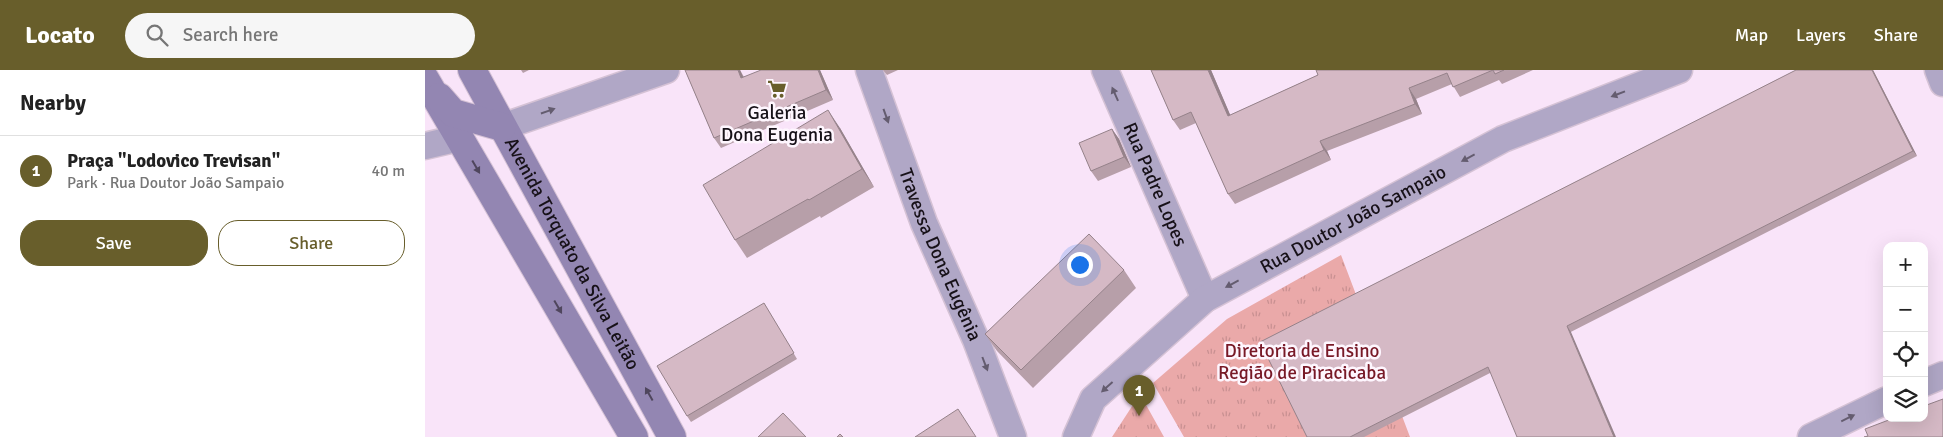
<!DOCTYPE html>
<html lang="en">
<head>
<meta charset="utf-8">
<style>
  :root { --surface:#fff; --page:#f6f6f6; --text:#222; --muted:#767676; --line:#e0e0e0; --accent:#685e2b }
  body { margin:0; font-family:Signika,sans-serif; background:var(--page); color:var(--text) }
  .controls { position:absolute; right:15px; bottom:15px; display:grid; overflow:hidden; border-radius:10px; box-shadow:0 5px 20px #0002 }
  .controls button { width:45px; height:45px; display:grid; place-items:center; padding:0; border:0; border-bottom:1px solid var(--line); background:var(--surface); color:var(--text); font:25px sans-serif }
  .you { position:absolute; left:654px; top:194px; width:18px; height:18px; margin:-12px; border:4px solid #fff; border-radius:50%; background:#1a73e8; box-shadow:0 0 0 8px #1a73e833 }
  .badge { display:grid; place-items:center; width:32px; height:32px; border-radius:50%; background:var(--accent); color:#fff; font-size:16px; font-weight:700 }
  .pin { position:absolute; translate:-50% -41px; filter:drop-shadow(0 1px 2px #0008) }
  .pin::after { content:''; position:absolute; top:26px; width:18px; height:15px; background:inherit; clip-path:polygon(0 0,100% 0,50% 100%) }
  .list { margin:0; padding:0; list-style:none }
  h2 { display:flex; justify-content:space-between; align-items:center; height:65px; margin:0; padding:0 20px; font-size:21px }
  h2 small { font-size:16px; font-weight:400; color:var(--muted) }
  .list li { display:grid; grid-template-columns:32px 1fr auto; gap:15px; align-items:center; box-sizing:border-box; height:70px; padding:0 20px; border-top:1px solid var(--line) }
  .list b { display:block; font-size:19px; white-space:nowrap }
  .list p { margin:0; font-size:16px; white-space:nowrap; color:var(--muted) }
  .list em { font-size:16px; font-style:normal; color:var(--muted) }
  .actions { display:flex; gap:10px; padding:15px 20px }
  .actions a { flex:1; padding:11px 0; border:1px solid var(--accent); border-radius:20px; text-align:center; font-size:18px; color:var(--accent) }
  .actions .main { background:var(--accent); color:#fff }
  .icon { flex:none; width:28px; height:28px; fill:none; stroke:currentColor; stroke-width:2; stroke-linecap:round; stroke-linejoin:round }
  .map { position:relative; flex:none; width:1518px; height:367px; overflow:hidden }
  header { display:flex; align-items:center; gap:30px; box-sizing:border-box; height:70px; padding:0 25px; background:var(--accent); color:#fff }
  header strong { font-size:24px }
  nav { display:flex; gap:28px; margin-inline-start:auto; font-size:18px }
  .search { width:350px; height:45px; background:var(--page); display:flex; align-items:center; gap:12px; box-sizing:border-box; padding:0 18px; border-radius:28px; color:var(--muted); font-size:19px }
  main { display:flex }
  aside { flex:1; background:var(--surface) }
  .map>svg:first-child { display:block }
  .grass { fill:url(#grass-tufts) }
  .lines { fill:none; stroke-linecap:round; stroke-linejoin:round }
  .street-casing { stroke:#d5c2d5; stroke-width:29 }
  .secondary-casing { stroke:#d5c2d5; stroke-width:30 }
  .street { stroke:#b0a7c6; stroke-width:26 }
  .secondary { stroke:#9386b2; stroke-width:28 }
  .wall { fill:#b79fa9 }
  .shaded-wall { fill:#95828a }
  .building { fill:#d5b9c5; stroke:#95828a }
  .oneway { fill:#645c6f }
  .oneway2 { fill:#4f465d }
  .labels { text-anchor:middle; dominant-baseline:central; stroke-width:5; stroke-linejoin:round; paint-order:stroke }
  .poi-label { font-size:19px; fill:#171118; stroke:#fef6fe }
  .street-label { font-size:19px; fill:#171118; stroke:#fef6fe }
  .park-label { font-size:19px; fill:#781927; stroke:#fef6fe }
</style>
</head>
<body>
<header>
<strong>Locato</strong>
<div class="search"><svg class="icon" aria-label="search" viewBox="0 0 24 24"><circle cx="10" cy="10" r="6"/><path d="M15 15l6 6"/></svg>Search here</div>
<nav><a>Map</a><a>Layers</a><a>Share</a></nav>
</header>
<main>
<aside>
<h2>Nearby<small></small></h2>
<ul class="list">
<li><span class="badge">1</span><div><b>Praça &quot;Lodovico Trevisan&quot;</b><p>Park · Rua Doutor João Sampaio</p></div><em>40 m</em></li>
</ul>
<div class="actions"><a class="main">Save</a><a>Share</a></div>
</aside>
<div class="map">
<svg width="1518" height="367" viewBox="0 0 1518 367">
  <defs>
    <pattern id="grass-tufts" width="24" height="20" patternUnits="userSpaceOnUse" patternTransform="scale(1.25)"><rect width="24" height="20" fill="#eaa9a9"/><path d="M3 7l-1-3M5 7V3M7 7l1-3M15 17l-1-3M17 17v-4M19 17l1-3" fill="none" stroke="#c89091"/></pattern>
  </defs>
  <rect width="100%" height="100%" fill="#f9e4f9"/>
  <path class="grass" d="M916,185l69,182h-226l-31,-54 74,-64z
    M715,324l24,43h-52z"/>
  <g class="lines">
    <g class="street-casing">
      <g id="street">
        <path id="s1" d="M444,0l55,153 52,117 37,97"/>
        <path id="s2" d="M680,0l100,229"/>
        <path d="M1513,0l5,13"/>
        <path d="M77,57l164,-57"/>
        <path d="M0,76l34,-8"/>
        <path d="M1499,313l19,-8"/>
        <path id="s3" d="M651,367l17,-38 112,-100 298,-160 176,-69"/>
        <path d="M1386,367l76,-37"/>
      </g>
    </g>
    <g class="secondary-casing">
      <g id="secondary">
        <path id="s4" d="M47,0l200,367"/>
        <path d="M0,9l209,358"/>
        <path d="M14,27l14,16 49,14"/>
      </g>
    </g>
    <use href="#street" class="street"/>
    <use href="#secondary" class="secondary"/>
  </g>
  <path class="wall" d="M96,0h8l-6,3z
    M260,0h55l4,7 76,-7 13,30 -112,48 -7,-10z
    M458,0h15l-11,5z
    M726,0h60l19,45 88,-40 -2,-5h217l-31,14 -3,-4 -39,17 -8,-13 -36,15 6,15 -95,37 4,9 -96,44 -7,-10 -32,-71 -16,7 -7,-10z
    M1448,0l44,86 -553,281h-57z
    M415,58l34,59 -53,31 -1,-2 -73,42 -12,-18z
    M687,59l7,10 12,28 -33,14 -7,-10z
    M699,200l12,18 -103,100 -36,-37 -12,-17z
    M339,233l33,56 -106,63 -4,-6z"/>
  <path class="shaded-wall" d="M313,0h2l8,18 -7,-10z
    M393,0h2l13,30 -7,-10z
    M783,0h3l24,56 -7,-10z
    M1447,0h1l44,86 -4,-5z
    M984,18l7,11 6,15 -7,-10z
    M403,40l12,18 34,59 -12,-18z
    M687,59l7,10 12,28 -7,-10z
    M895,71l7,10 4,9 -7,-10z
    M1142,256l4,6 45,105h-2z"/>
  <path class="building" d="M260,0h53l3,8 20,-8h57l8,20 -112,48z
    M726,0h57l20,46 90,-41 -2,-5h177l-40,17 -6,-14 -38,15 6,16 -95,37 4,9 -96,44 -37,-82 -18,8z
    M1068,0h11l-9,4z
    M1371,0h76l41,81 -346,175 47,111h-97l-29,-70 -138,70h-43l-47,-95z
    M403,40l34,59 -53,31 -1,-1 -73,41 -32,-55z
    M687,59l12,28 -33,14 -12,-28z
    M664,164l35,36 -103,100 -36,-36z
    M339,233l30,50 -107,63 -30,-50z
    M1518,329v38h-79l4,-1 -3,-7 29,-11h30v-12z
    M533,339l18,28h-61z
    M358,343l23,24h-48z
    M415,364l3,3h-6z"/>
  <defs><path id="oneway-solid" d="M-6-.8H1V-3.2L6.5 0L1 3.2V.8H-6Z" transform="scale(1.25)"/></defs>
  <g class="oneway">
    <use href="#oneway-solid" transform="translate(690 24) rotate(-114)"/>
    <use href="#oneway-solid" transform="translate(1193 24) rotate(159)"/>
    <use href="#oneway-solid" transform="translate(123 41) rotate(-19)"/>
    <use href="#oneway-solid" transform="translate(461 46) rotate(70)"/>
    <use href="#oneway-solid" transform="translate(1043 88) rotate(152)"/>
    <use href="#oneway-solid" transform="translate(807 214) rotate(152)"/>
    <use href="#oneway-solid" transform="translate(560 294) rotate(69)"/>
    <use href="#oneway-solid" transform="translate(682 317) rotate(138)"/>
    <use href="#oneway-solid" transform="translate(1423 348) rotate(-26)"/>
  </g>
  <g class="oneway2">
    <use href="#oneway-solid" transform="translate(51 97) rotate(60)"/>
    <use href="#oneway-solid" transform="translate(133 237) rotate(60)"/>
    <use href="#oneway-solid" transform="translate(224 324) rotate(-119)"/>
  </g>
  <defs>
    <g id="supermarket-bare" transform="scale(1.5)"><path d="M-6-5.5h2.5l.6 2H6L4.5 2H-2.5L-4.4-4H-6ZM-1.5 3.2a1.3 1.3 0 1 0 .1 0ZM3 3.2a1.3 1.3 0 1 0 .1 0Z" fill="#685e2b" stroke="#fef6fe" stroke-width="2.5" paint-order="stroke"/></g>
  </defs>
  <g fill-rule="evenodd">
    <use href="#supermarket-bare" x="352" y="19"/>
  </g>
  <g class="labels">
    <g class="poi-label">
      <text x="352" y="43">Galeria<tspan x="352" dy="22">Dona Eugenia</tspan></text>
    </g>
    <g class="street-label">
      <text stroke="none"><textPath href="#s2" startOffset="125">Rua Padre Lopes</textPath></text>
      <text stroke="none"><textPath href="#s3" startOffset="360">Rua Doutor João Sampaio</textPath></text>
      <text stroke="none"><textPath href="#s4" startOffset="209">Avenida Torquato da Silva Leitão</textPath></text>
      <text stroke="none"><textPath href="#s1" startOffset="198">Travessa Dona Eugênia</textPath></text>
    </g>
    <g class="park-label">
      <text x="877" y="281">Diretoria de Ensino<tspan x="877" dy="22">Região de Piracicaba</tspan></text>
    </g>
  </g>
</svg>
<div class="controls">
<button>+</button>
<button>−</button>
<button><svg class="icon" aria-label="locate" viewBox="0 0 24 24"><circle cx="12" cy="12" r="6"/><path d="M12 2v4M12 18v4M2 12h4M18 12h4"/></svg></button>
<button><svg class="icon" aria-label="layers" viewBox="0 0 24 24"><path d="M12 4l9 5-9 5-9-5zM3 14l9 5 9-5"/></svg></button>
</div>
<div class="you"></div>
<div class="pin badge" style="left:714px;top:346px">1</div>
</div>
</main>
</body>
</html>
